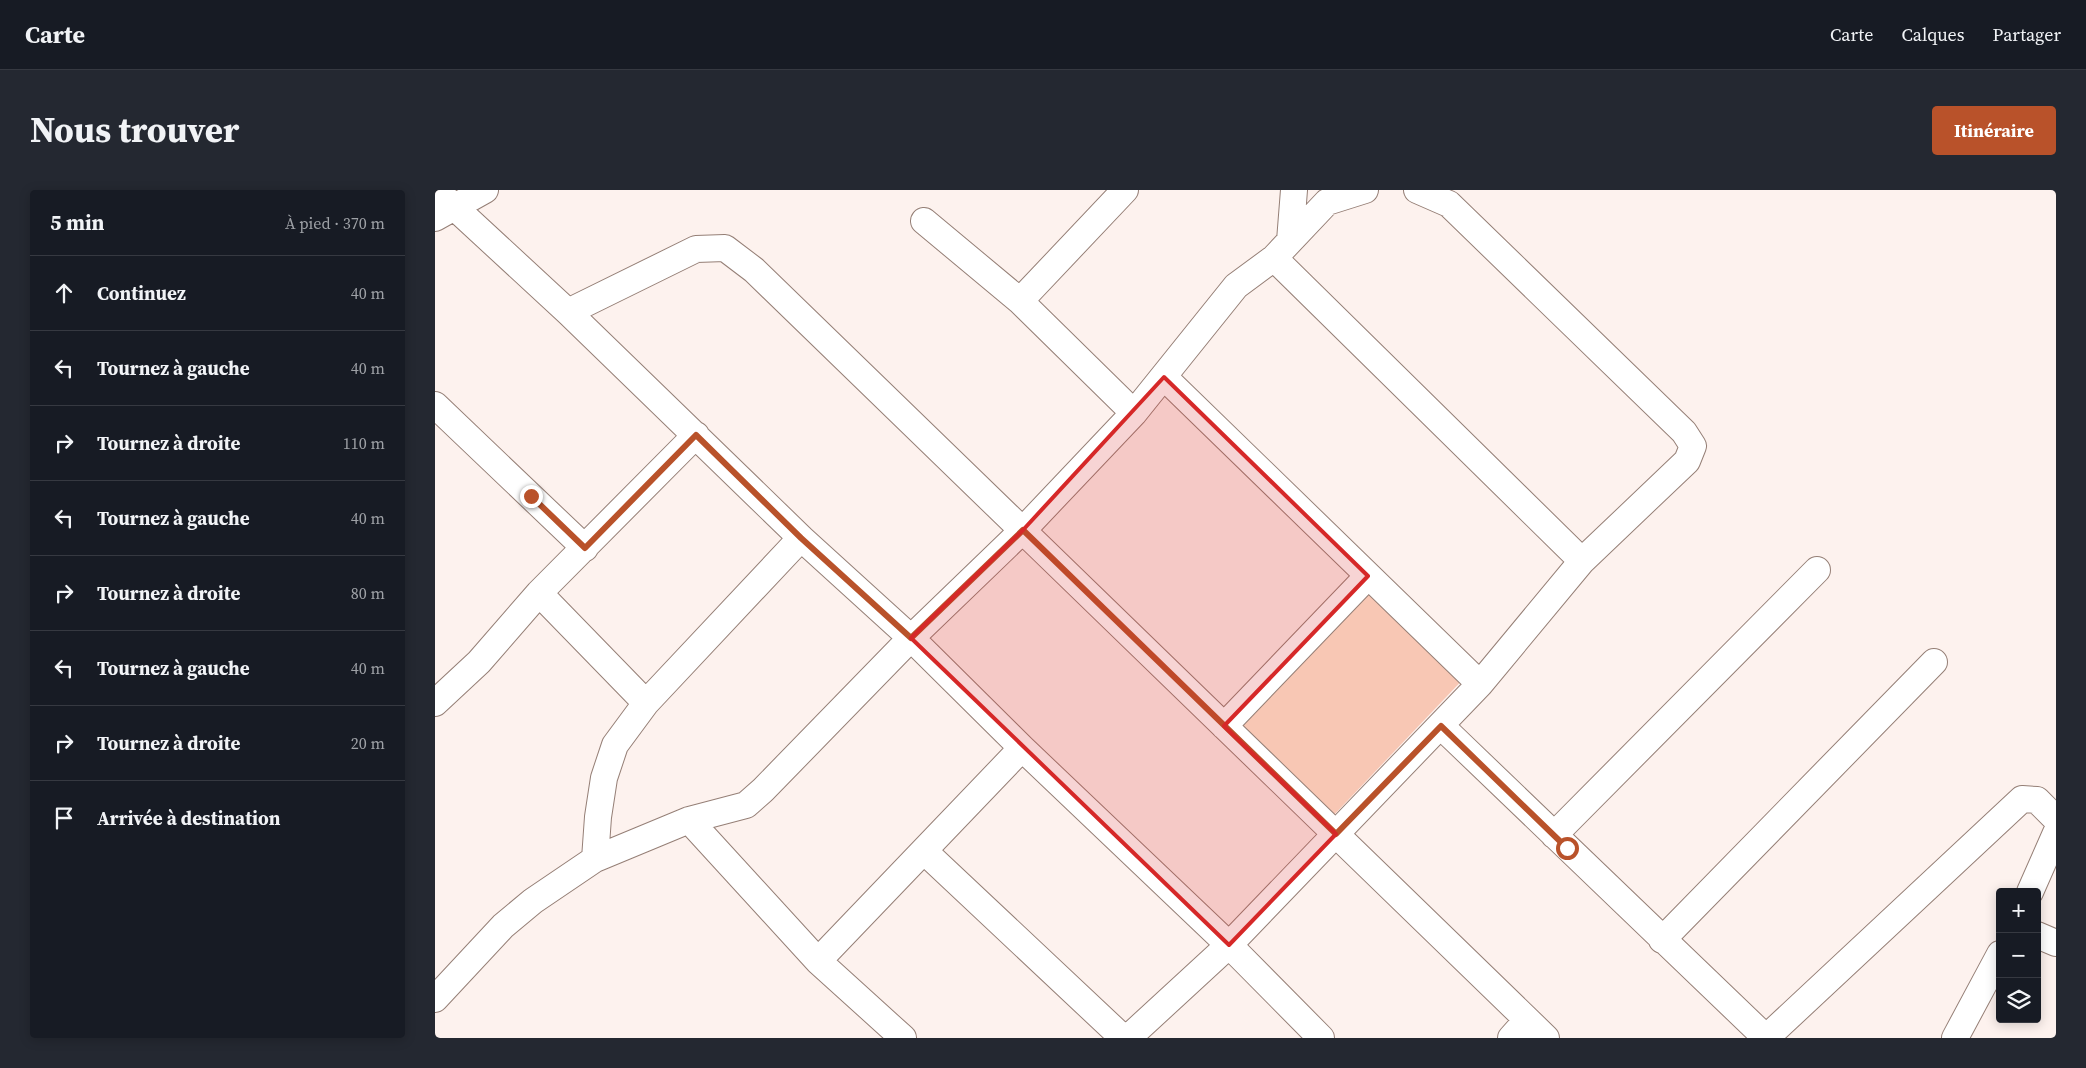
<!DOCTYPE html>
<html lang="fr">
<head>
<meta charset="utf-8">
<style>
  :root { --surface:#171b24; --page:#242831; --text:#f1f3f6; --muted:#9ea1a6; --line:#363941; --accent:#b9522a }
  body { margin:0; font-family:"Source Serif 4",serif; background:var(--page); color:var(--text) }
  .controls { position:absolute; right:15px; bottom:15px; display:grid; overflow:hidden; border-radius:5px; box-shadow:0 2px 12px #0003 }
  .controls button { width:45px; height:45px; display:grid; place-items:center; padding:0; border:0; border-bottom:1px solid var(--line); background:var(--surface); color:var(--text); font:25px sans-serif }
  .stop { position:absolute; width:15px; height:15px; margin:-11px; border:4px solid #b9522a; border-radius:50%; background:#fff }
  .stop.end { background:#b9522a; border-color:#fff; box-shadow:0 1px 5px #0008 }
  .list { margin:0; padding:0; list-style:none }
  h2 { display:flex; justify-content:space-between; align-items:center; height:65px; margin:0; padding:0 20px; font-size:21px }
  h2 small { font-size:16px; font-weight:400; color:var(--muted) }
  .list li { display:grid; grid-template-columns:32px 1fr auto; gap:15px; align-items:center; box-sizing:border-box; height:75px; padding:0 20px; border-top:1px solid var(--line) }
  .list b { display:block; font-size:19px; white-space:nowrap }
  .list em { font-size:16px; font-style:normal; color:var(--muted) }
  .icon { flex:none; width:28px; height:28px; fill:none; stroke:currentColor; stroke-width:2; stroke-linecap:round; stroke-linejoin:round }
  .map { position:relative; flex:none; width:1621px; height:848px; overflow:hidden; border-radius:5px }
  header { display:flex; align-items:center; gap:30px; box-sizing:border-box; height:70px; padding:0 25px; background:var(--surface); border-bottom:1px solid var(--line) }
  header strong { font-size:24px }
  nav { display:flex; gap:28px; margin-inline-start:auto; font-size:18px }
  .intro { display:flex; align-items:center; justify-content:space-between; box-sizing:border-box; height:120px; padding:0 30px }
  h1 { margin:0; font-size:35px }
  .button { padding:12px 22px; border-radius:5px; background:var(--accent); color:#fff; font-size:18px; font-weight:700 }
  main { display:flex; gap:30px; padding:0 30px }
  aside { flex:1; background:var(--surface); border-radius:5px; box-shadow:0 2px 12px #0003 }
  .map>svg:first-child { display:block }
  .green { fill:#f8c7b4 }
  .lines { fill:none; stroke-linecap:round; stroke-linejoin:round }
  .minor-casing { stroke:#957f76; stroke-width:28 }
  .minor { stroke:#fff; stroke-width:26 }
  .route { stroke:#b9522a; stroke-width:6 }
  .marked { fill:#d62828; fill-opacity:0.2; stroke:#d62828; stroke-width:4; stroke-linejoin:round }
</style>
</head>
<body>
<header>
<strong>Carte</strong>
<nav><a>Carte</a><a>Calques</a><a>Partager</a></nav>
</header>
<div class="intro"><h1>Nous trouver</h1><a class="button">Itinéraire</a></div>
<main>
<aside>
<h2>5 min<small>À pied · 370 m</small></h2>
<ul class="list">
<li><svg class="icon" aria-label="ahead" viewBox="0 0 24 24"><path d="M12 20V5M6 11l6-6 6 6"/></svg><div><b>Continuez</b></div><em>40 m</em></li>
<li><svg class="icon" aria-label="left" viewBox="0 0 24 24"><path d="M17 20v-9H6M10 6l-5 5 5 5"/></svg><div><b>Tournez à gauche</b></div><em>40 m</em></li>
<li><svg class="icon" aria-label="right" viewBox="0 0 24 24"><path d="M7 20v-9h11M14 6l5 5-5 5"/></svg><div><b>Tournez à droite</b></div><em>110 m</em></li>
<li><svg class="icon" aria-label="left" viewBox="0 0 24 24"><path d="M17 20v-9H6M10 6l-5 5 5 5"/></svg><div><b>Tournez à gauche</b></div><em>40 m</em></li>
<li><svg class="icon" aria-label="right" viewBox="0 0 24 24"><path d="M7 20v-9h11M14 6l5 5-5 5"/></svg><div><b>Tournez à droite</b></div><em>80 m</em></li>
<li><svg class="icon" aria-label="left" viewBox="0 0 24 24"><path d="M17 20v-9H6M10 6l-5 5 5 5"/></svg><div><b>Tournez à gauche</b></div><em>40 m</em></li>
<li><svg class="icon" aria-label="right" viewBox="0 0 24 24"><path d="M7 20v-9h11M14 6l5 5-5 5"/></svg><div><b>Tournez à droite</b></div><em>20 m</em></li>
<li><svg class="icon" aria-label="arrive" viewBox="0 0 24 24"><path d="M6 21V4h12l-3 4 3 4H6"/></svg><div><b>Arrivée à destination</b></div></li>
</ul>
</aside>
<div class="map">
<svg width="1621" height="848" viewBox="0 0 1621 848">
  <rect width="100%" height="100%" fill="#fdf2ee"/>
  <path class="green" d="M940,395l93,89 -137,144 -93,-89z"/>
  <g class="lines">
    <g class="minor-casing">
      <path id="minor" d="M1,0l132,122 233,226 110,100 111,110 207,197 92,93
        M0,28l50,-28
        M489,31l96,80 114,112
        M855,51l4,-51
        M839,68l308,303
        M585,111l105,-111
        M133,122l128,-63 29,-1 29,22 792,768
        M729,187l316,307
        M0,215l150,143
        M104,403l107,110
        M0,513l44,-41 60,-69 157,-158
        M789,536l144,-150
        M1006,536l325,312
        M254,630l129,141 85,77
        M1119,645l263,-265
        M489,661l199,187
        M160,669l3,-42 6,-39 11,-33 31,-42 155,-165
        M1595,702l26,-59
        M1602,745l19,8
        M1227,750l272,-278
        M383,771l204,-213
        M0,809l68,-73 30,-25 62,-42 94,-39 57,-15 17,-15 148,-152 112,-108 111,-117 102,-127 38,-28 53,-56 38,-12
        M693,848l101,-93 251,-261 102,-123 105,-100 6,-15 -9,-14 -235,-228 -32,-14
        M1076,848l16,-18
        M1331,848l256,-239 15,1 19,19
        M1520,848l45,-84"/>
    </g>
    <use href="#minor" class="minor"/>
  </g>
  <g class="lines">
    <path class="route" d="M96,306l54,52 111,-113 105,103 110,100 112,-108 313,304 105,-108 126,122"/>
  </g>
  <path class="marked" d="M729,187l204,199 -144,150 112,108 -107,111 -318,-307 112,-108z"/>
</svg>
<div class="controls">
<button>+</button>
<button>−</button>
<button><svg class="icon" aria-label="layers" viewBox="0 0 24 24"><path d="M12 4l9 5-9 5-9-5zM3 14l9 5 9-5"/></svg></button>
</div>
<div class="stop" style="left:1132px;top:658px"></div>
<div class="stop end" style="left:96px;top:306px"></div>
</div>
</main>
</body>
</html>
